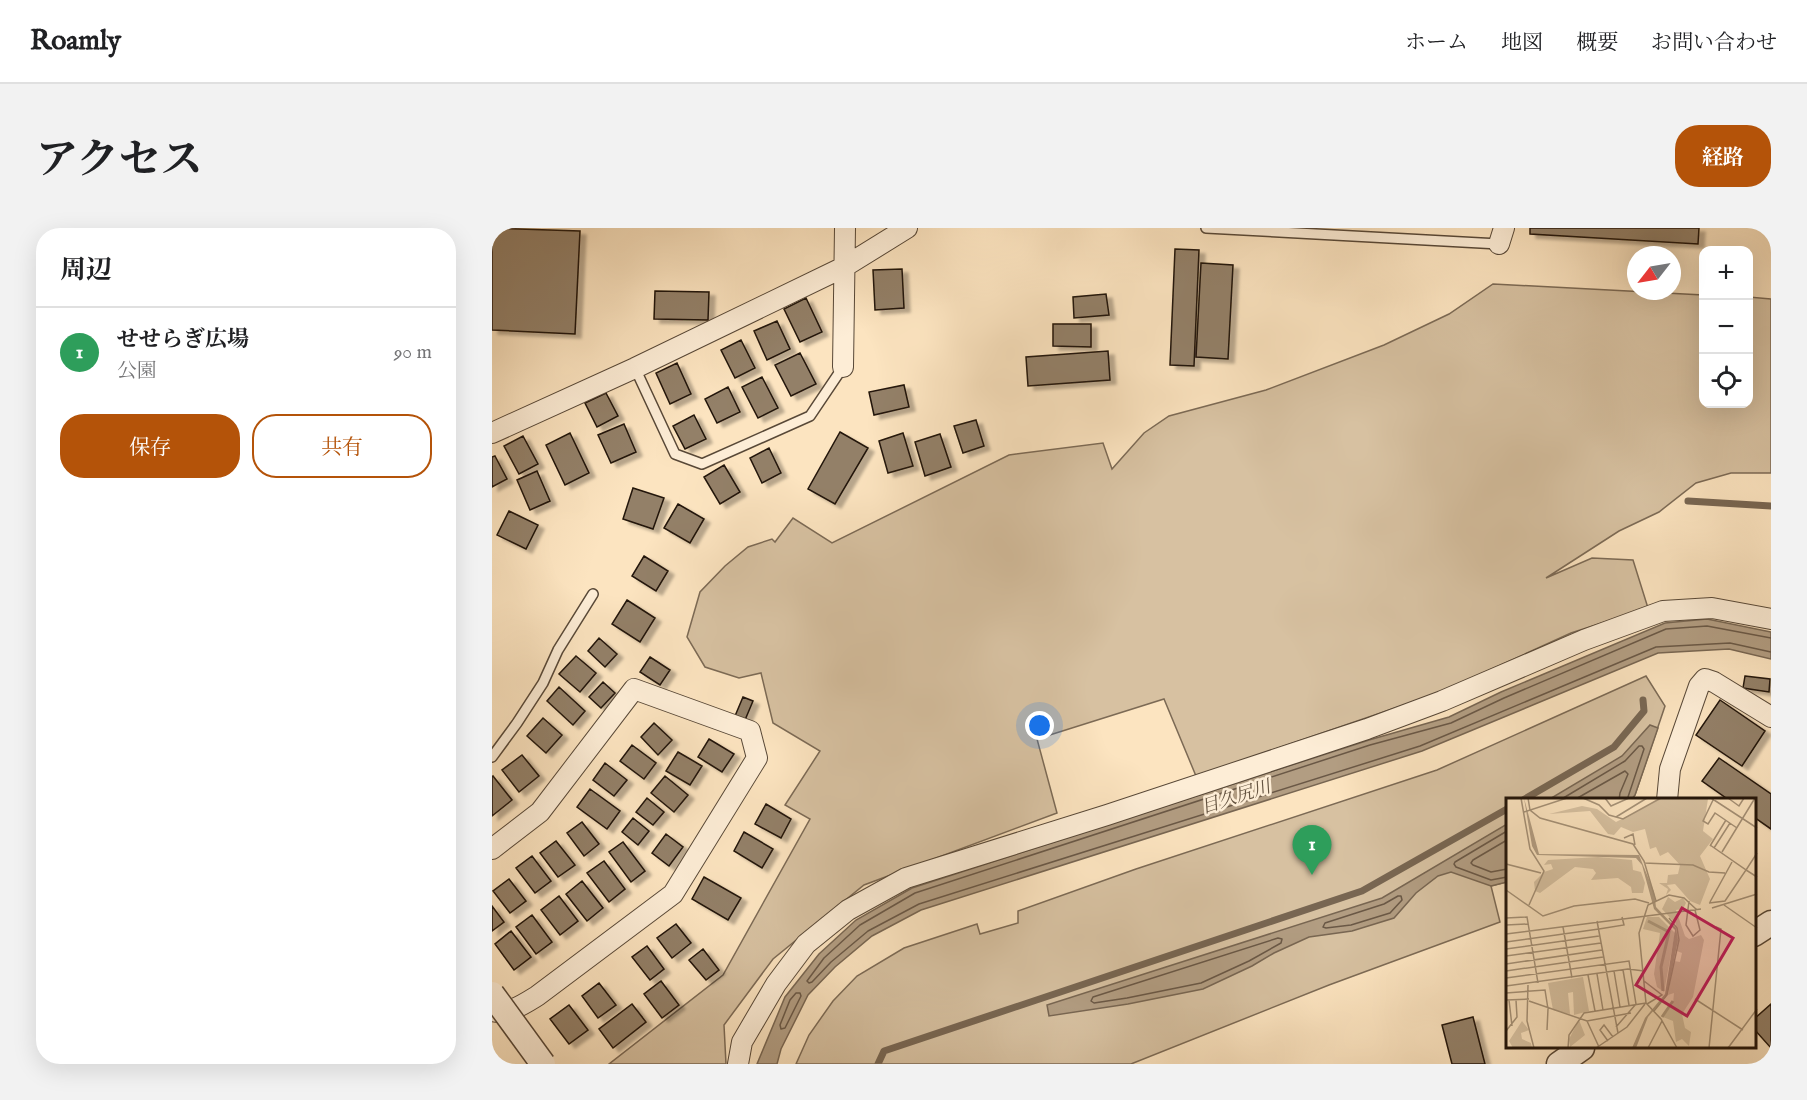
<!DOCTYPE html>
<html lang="ja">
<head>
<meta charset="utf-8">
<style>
  :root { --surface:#fff; --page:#f2f2f2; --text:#202124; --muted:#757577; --line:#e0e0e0; --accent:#b45309 }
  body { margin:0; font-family:"IM FELL English","Noto Serif JP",serif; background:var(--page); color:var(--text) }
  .controls { position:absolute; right:18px; top:18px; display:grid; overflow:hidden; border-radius:12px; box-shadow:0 6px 24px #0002 }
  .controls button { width:54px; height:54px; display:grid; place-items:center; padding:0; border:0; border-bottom:2px solid var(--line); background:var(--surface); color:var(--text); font:30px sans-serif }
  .compass { position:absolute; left:1135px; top:18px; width:54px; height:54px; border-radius:50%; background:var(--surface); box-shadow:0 6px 24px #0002; rotate:239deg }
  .you { position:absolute; left:548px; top:498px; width:21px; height:21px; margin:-15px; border:4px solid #fff; border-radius:50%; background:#1a73e8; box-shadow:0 0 0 9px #1a73e833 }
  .badge { display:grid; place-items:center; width:39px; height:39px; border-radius:50%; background:var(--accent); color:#fff; font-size:20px; font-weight:700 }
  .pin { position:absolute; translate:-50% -50px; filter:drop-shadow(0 2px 3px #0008) }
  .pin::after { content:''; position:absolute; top:32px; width:21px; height:18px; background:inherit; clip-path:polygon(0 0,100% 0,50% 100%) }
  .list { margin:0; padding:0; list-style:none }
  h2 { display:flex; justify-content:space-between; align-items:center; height:78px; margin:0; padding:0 24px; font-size:26px }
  h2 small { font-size:20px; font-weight:400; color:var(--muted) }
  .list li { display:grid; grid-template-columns:39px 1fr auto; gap:18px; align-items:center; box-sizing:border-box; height:90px; padding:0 24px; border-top:2px solid var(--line) }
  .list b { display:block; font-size:22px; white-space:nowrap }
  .list p { margin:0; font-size:20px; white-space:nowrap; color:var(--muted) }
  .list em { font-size:20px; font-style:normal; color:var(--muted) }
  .actions { display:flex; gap:12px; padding:18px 24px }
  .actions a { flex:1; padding:14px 0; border:2px solid var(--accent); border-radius:24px; text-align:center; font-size:21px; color:var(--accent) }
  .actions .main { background:var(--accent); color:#fff }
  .icon { flex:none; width:33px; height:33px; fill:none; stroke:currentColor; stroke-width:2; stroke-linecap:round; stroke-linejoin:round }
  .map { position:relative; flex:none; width:1279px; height:836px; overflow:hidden; border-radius:24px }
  header { display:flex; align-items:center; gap:36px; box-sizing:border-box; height:84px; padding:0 30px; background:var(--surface); border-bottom:2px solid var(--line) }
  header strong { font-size:28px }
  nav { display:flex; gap:33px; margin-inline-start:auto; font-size:21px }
  .intro { display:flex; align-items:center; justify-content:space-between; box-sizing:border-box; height:144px; padding:0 36px }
  h1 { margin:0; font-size:42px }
  .button { padding:15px 27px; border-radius:24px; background:var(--accent); color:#fff; font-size:21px; font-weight:700 }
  main { display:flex; gap:36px; padding:0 36px }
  aside { flex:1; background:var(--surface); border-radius:24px; box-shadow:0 6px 24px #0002 }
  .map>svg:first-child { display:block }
  .green { fill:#d7c1a1; stroke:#7c6a55; stroke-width:1.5 }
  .water { fill:#b29d82; stroke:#786652; stroke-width:1.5 }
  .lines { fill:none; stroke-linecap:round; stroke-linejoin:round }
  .shore { stroke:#6a5846; stroke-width:1.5 }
  .stream { stroke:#786652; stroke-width:7 }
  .building { fill:#938068; stroke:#221409; stroke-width:1.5; filter:url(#shadow) }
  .service-casing { stroke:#584837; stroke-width:12 }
  .minor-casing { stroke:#584837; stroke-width:22 }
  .tertiary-casing { stroke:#584837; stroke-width:27 }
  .service { stroke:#fdedd6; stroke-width:9 }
  .minor { stroke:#fdedd6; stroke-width:20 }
  .tertiary { stroke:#fdedd6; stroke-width:24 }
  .tertiary-bridge-casing { stroke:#584837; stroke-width:27; stroke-linecap:butt }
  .tertiary-bridge { stroke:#fdedd6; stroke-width:24 }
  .labels { text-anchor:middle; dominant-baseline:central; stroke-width:5; stroke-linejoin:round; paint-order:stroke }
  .water-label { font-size:18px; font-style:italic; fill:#63523f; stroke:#fdedd6 }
  .inset-river { fill:none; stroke:#b29d82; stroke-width:3 }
  .inset-road { fill:none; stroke:#a59177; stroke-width:1.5 }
  .view { fill:#c2185b; fill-opacity:0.15; stroke:#c2185b; stroke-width:3 }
  .inset-edge { fill:none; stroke:#221409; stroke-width:3 }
</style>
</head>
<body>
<header>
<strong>Roamly</strong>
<nav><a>ホーム</a><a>地図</a><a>概要</a><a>お問い合わせ</a></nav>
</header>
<div class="intro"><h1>アクセス</h1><a class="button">経路</a></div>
<main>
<aside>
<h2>周辺<small></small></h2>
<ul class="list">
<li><span class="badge" style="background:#2e9e5b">1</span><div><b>せせらぎ広場</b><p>公園</p></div><em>90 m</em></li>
</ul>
<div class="actions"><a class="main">保存</a><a>共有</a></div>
</aside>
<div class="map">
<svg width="1279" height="836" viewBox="0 0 1279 836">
  <defs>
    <filter id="shadow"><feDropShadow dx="6" dy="4" stdDeviation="1.5" flood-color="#0004"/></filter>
  </defs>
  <rect width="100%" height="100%" fill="#fce4c0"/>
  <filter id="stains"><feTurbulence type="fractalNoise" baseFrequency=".00333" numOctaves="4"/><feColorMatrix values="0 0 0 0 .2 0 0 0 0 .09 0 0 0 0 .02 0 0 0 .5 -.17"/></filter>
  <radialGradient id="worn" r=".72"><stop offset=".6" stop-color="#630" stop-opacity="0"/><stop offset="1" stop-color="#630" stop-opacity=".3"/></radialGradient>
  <path class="green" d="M1001,56l210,11 1,109h44l1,-107 22,2v174h-40l-35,10 -37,29 -40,19 -73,47 46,-20 41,2 15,48 -77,25 -132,60 -243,83 -32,-77 -127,40 20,74 -193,72 -91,74 -49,66 2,39h-117l114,-89 87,-156 -25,-14 35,-54 -47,-28 -12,-50 -22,5 -34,-11 -18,-30 13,-45 25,-26 23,-19 24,-8 3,3 18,-24 39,25 177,-88 94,-12 9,26 32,-36 25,-17 97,-26 118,-45 65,-31z
    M1154,448l19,30 -30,89 -4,5h-124v82l-16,4 9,36 -171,63 -198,79h-335l13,-29 24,-34 24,-25 47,-28 73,-24 3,10 38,-11v-12l118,-42 301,-99z"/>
  <path class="water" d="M1215,391l64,13v27l-42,-10 -71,4 -236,98 -501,159 -49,26 -37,31 -27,28 -27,54 -4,15h-20l28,-67 34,-43 37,-34 56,-32 457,-148 80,-23 52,-25 164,-69z
    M1158,497l8,3 -23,67 -4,5h-83l74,-44z
    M1015,596v58l-16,4 -40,-14 -13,4 -22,17 -22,25 -42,13 -43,6 -35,16 -22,13 -49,23 -75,15 -79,12 -2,-11 335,-107z"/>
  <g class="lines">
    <path class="shore" d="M1279,410l-64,-12 -41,3 -162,69 -53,25 -81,22 -455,148 -55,32 -36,33 -17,23 2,2 3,-1 19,-20 37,-31 51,-27 501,-158 236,-99 74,-4 41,9
      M1068,572l65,-39 14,-15h3l2,3 -17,51
      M1082,572l51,-29 3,3 -8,19 -1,7
      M1015,603l-52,31 -1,2 2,3 35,13 16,-3
      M1015,612l-34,20 -2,3 2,2 18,7 16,-3
      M906,668h3l1,4 -12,13 -39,12 -25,3 -3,-1 2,-4 59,-19z
      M786,710l4,1 -1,4 -32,18 -48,22 -74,15 -33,5 -3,-2 2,-4z
      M304,765h4l1,3 -16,32 -4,1 -1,-4 10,-25z"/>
    <path class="stream" d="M1196,273l83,5
      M1031,572l91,-53 30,-36 -1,-11
      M386,836l6,-13 478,-160 145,-82"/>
  </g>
  <path class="building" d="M0,0l88,3 -5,103 -83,-4z
    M1038,0h169l-1,16 -168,-10z
    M683,21l24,1 -5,116 -24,-1z
    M709,35l32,2 -5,94 -32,-2z
    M410,41l2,39 -29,2 -2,-40z
    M163,63l54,1 -1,28 -54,-1z
    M614,66l3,21 -35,3 -1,-21z
    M314,70l16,34 -22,10 -16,-33z
    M285,93l13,28 -23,11 -13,-29z
    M561,96h38v23l-38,-1z
    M249,112l14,28 -20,10 -14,-28z
    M616,123l2,29 -82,6 -2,-29z
    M308,125l16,31 -25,12 -16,-31z
    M185,135l14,31 -21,10 -14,-31z
    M270,149l16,31 -20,10 -16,-31z
    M412,157l5,22 -35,8 -5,-23z
    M236,159l12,25 -23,11 -12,-24z
    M114,165l12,23 -21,11 -12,-24z
    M202,187l12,24 -21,10 -12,-23z
    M484,192l8,26 -21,7 -9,-27z
    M132,196l12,28 -25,11 -13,-28z
    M348,204l28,16 -33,56 -27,-15z
    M78,205l19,40 -24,12 -19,-40z
    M411,205l10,33 -25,7 -9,-32z
    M448,206l11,33 -26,9 -10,-34z
    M31,208l15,28 -19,10 -15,-28z
    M277,220l12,25 -19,10 -12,-25z
    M3,228l12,23 -15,8v-30z
    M232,237l16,27 -20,12 -16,-27z
    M45,243l13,30 -20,9 -13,-30z
    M141,260l31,10 -11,31 -30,-10z
    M186,276l26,15 -14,24 -26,-15z
    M17,283l29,14 -12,24 -29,-14z
    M152,328l24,15 -12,20 -24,-15z
    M135,372l28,18 -15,24 -28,-18z
    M107,410l18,16 -12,13 -17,-16z
    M84,428l20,17 -16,19 -21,-18z
    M158,429l20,13 -10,15 -20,-13z
    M1253,448l25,3 -1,13 -26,-4z
    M111,454l12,11 -14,15 -12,-11z
    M67,459l26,24 -12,14 -26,-24z
    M251,469l10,4 -8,19 -10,-4z
    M1228,472l45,31 -23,35 -46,-31z
    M51,490l19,17 -16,18 -19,-17z
    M162,495l18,17 -14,15 -17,-18z
    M217,511l25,15 -12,18 -24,-15z
    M140,517l24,18 -12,16 -24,-18z
    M186,524l24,14 -12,19 -24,-14z
    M30,527l17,21 -20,16 -17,-22z
    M1227,530l52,36v35l-17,-12v-17h-25l-27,-19z
    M113,535l22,17 -13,16 -21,-16z
    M1,548l19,24 -20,16v-39z
    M173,548l23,19 -14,17 -23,-19z
    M98,561l30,22 -13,18 -30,-22z
    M155,570l17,14 -11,13 -17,-13z
    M274,576l25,15 -10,19 -26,-14z
    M141,590l16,13 -11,14 -16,-13z
    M90,594l17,22 -15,12 -17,-23z
    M252,604l29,17 -11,19 -28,-17z
    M174,606l17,13 -14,19 -17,-13z
    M64,613l19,24 -17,12 -18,-24z
    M131,614l22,29 -14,11 -22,-30z
    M40,628l19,25 -16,12 -19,-25z
    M112,633l21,28 -16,13 -22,-29z
    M212,649l37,21 -13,22 -36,-21z
    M17,651l17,22 -16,12 -17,-22z
    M90,653l21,27 -16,13 -21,-27z
    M67,668l19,25 -18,14 -19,-25z
    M0,678l12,16 -12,9z
    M40,687l20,27 -16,12 -20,-27z
    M184,696l15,19 -19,15 -15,-20z
    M19,703l20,26 -17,13 -19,-26z
    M155,718l17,23 -14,11 -18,-23z
    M211,721l16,21 -13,10 -17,-20z
    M169,753l18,24 -17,13 -18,-24z
    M107,755l17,22 -18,13 -16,-22z
    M140,776l14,18 -33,26 -14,-19z
    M1279,776v44l-17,-19v-10z
    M77,777l19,25 -19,14 -19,-25z
    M981,789l12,47h-33l-10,-39z"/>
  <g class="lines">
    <g class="service-casing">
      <path id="service" d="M714,0l293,16
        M143,140l40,86 27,10 108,-48 33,-49
        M0,529l25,-34 26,-40 15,-33 35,-56"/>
    </g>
    <g class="minor-casing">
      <path id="minor" d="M1007,16l5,-16
        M351,139l2,-139
        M0,205l143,-65 209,-101 63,-39
        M1175,572l3,-31 29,-83 6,-7 9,3 57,35
        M0,621l48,-37 94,-123 116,42 7,27 -84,136 -136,102c-13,8 -29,19 -45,15
        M246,836l4,-22 34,-58 30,-40 42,-34 58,-32 201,-63 260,-86 75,-28 142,-61 79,-29 49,-3 59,11"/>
    </g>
    <g class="tertiary-casing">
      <path id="tertiary" d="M1262,706l17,-11
        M1067,836l23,-16"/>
    </g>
    <use href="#service" class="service"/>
    <use href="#minor" class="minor"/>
    <use href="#tertiary" class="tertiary"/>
    <g class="tertiary-bridge-casing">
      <path id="tertiary-bridge" d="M0,766l51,70"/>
    </g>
    <use href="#tertiary-bridge" class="tertiary-bridge"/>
  </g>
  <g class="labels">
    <g class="water-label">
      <text transform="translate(744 570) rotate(-18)">目久尻川</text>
    </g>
  </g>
  <g transform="translate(1014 570)">
    <rect width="250" height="250" fill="#fce4c0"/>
    <path d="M156,0l46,1 -5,32 10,8 -13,17 10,23 -10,26 -10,-4 -15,-17 -8,1 4,5 -5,5 2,-6 -9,-6h8l1,-8 10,-1 2,-9 -12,-13 -8,4 -4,-9 -6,2 -5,-20 -12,3 -12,-5 -7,8 -6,-1 -18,-23 -41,3 33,-8 15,3 19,13zM92,59l34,3 1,10 8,2 4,11 -2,10h-11l-1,-6 -13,-9 -27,2 5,-7 -3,-4 -18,-2 -35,26 -5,-2 -1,-9 10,-10 9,-3 -2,-5 -7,1 4,-5zM162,99l7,5 8,-4 3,5 -3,6 -7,1 9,26 4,3 12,-4 3,5 -11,57 -11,17 3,14 6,4 -2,14 -7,-7 -6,3 -3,-21 -10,-4 10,-13 1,-11 -6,2 6,-34 6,1 2,-9 -5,-2 -1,-27 -14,-15zM141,119h12l16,16 -11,59 -7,-5 -3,-13 6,-41 -17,-4zM77,179l6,34 -15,4 -1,-23 -5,1 2,21 -17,-4 -5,-27zM73,222l6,15 -15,12 -1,-8zM16,223l7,9 -8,3 1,6 9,4 1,5h-19l-4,-7z" fill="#d7c1a1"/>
    <path d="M18,0l15,56 100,1 15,37 2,15 20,21 2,12 -11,55 -19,22 -12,31h-4l13,-30 20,-24 10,-64 -21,-21 -12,-44 -6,-7 -99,-3 -5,-9z" fill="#b29d82"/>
    <path class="inset-river" d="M142,123l21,11 -8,35 2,24M156,219l11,-16"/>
    <path class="inset-road" d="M15,0l9,51 14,22 -15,34M22,0l2,12 10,8 93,26 11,17 12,40M77,0l16,7 10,10 14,4 38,-21M99,0l6,8 18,-8M205,0l46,30M208,0l-11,23 5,3 7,-11 22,15M222,0l11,8 5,-8M18,14l43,-14M110,19l31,-19M118,40l9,-4 2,11M204,48l16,-26M208,50l16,-25M216,54l33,-54M251,55l-11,17 11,7M138,65l49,2 16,7 16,1M0,66l35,9M0,92l37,26 31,-10 61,-7 14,4M183,103l-3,24 7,11 7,-6 -5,-20M204,104l22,-40M203,105l16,-2 21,-31 -36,-25M218,107l33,23M206,110l45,-14M0,120l21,-1 11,66M91,123l21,112M0,127l22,-1M57,129l9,51M93,131l25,-4 -2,-8M0,136l195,-25M0,144l93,-13M0,151l93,-13M0,158l95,-13M0,166l96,-14M117,172l6,35M0,173l97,-14M108,173l6,36M91,176l6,36M82,177l7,36M0,180l123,-17 7,43 -20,23M138,183l18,14 -15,9M22,187l-1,36 7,27M0,188l122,-17 16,2M0,195l39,-3 3,19M189,201l48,31M0,202l23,-1M3,202l3,26M23,203l58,20 44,-8M148,213l13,-16 12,-55 -2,-12 -8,-10M81,223l12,26M41,232l1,-21M0,233l11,-14 -1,-17M102,243l-8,-11 4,-5 9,12M62,250l1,-13 15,-22 62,-10M90,250l31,-21 18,-23M142,250l14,-27M171,250l-16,-29 -15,-16 -7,-70 9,-28 21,-10 15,3 13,12M203,250l12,-119 -5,-2M222,250l29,-39"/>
    <path class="view" d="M176,110l51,30 -46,78 -51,-31z"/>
    <rect width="250" height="250" class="inset-edge"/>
  </g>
  <rect width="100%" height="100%" filter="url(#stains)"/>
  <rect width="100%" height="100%" fill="url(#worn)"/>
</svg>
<div class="controls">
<button>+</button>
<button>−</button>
<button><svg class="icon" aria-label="locate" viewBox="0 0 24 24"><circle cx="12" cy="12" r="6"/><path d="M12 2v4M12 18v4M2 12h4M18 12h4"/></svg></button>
</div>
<svg class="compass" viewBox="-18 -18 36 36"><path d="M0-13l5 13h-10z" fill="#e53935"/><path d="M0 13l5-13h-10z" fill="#757577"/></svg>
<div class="you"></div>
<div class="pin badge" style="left:820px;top:647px;background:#2e9e5b">1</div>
</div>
</main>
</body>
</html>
